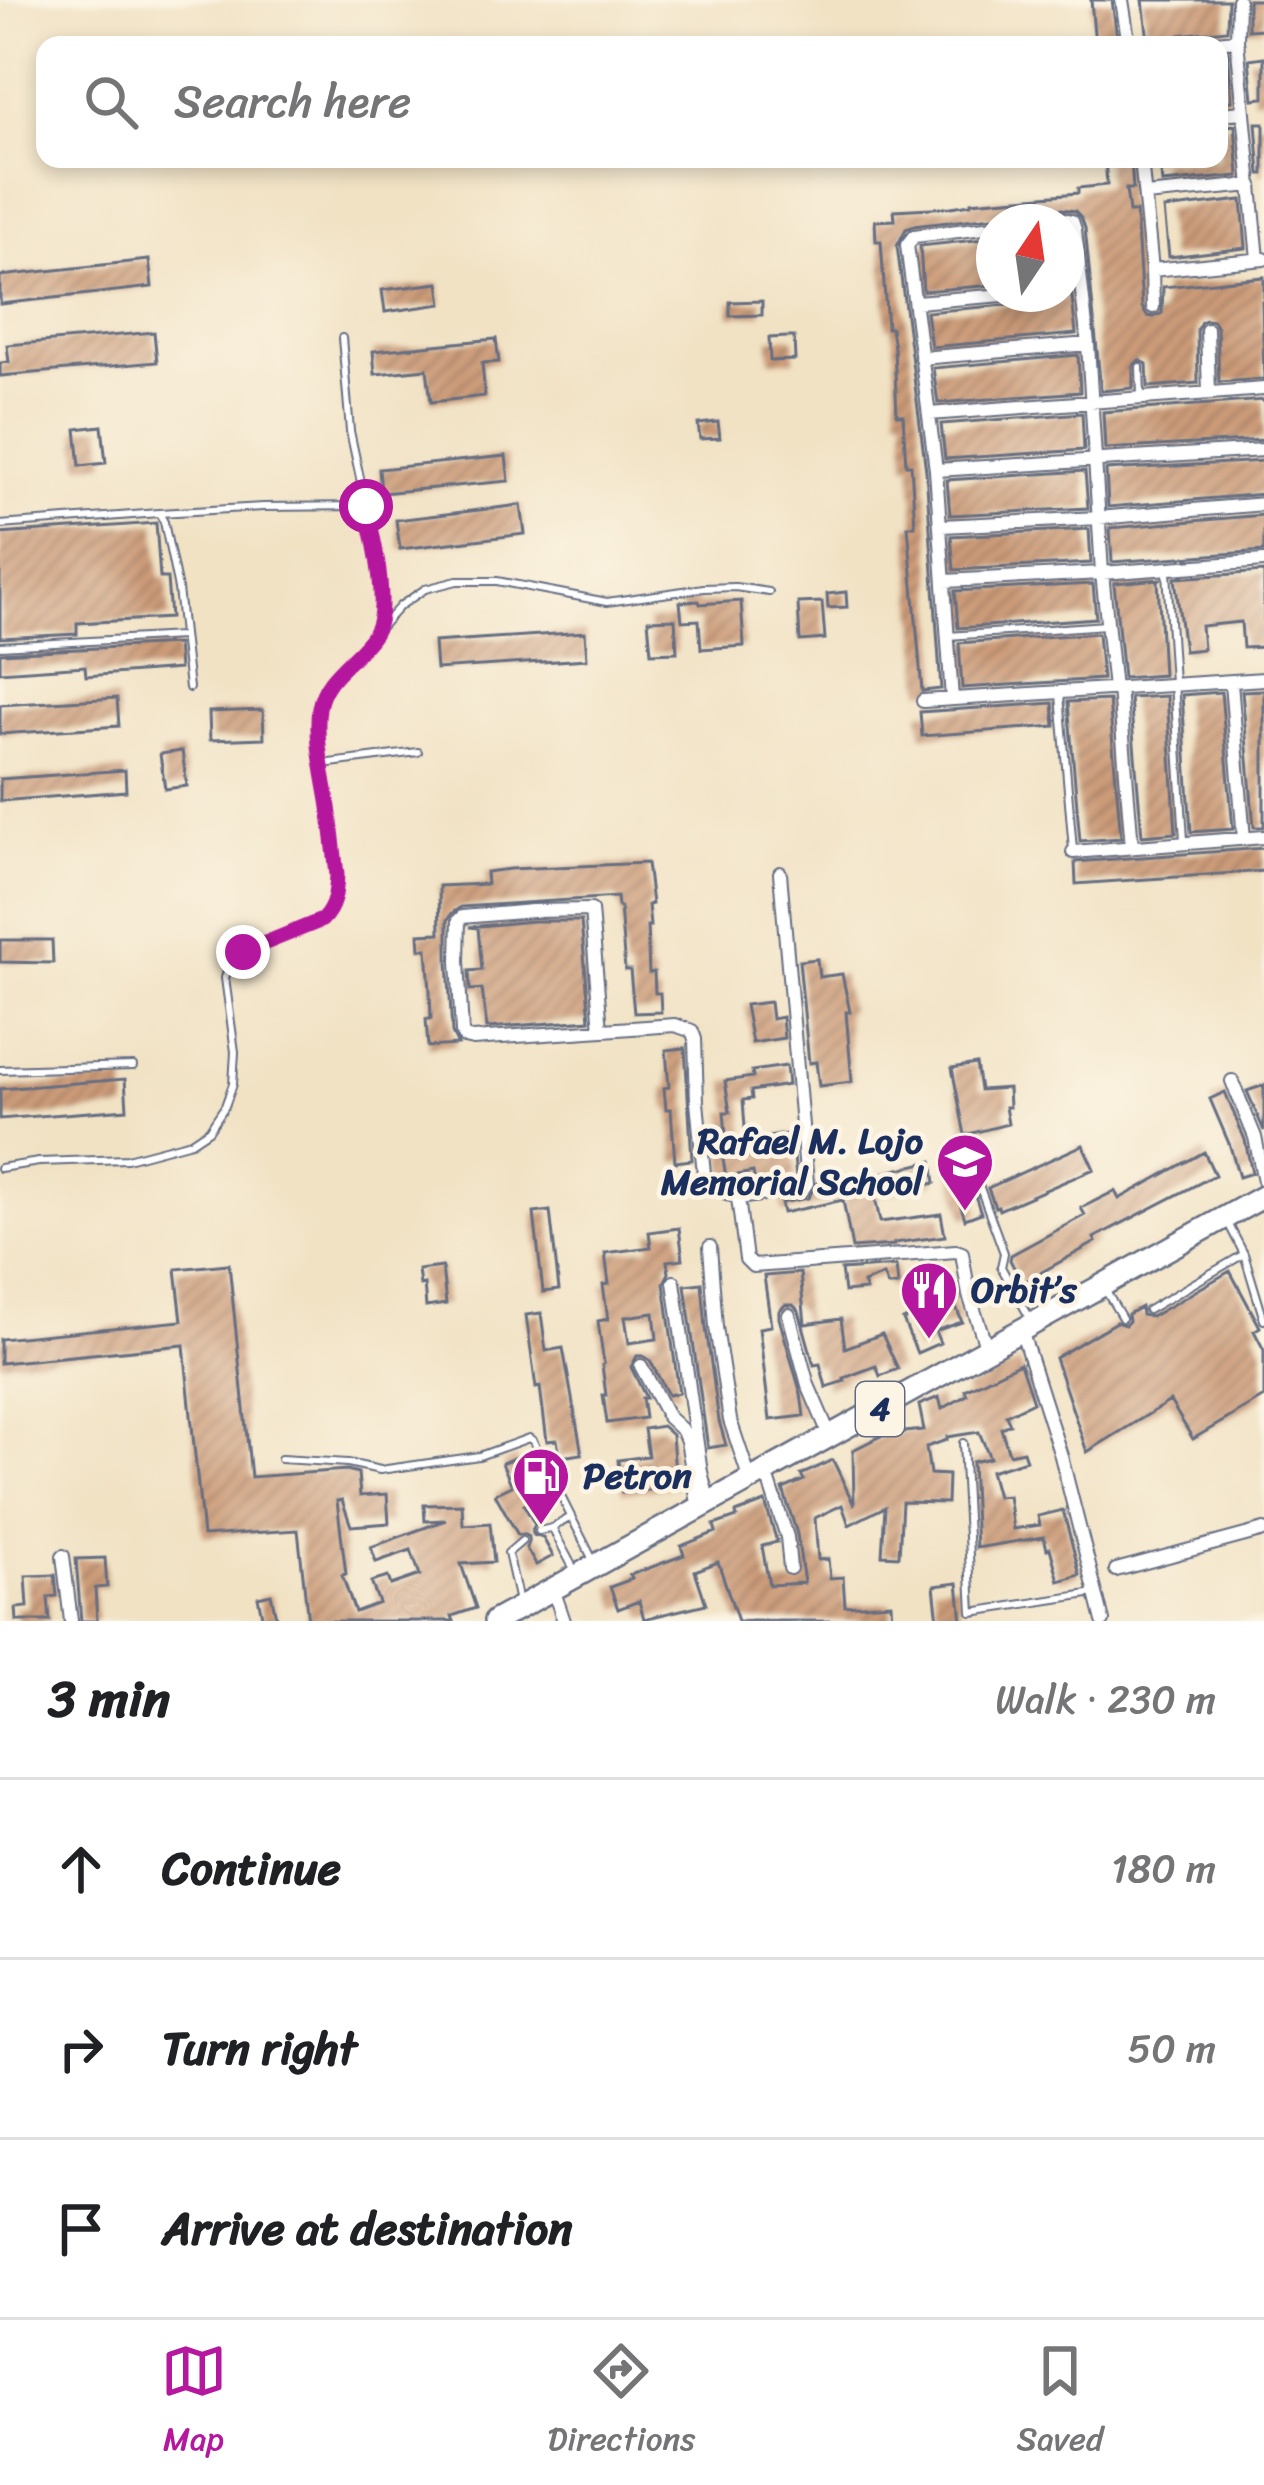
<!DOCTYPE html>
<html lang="en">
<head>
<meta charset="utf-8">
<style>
  :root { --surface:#fff; --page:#f6f6f6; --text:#202124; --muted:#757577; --line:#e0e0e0; --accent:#b5179e }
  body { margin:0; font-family:Sriracha,sans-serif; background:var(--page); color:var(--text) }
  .compass { position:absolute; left:976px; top:204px; width:108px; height:108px; border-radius:50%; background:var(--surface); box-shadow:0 6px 18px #0003; rotate:13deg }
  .stop { position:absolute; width:36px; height:36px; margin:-27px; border:9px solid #b5179e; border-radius:50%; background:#fff }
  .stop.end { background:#b5179e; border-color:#fff; box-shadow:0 3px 12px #0008 }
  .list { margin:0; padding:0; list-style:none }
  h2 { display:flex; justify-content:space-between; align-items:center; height:156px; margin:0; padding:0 48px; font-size:51px }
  h2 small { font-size:39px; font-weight:400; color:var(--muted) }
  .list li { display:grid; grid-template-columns:78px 1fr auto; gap:36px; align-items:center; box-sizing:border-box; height:180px; padding:0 48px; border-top:3px solid var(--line) }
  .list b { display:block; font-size:45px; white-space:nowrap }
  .list em { font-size:39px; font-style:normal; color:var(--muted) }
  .icon { flex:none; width:66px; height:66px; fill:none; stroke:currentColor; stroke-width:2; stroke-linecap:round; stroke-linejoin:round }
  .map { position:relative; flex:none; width:1264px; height:1621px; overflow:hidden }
  .search { position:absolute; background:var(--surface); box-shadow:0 6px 18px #0003; left:36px; right:36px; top:36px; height:132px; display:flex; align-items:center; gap:30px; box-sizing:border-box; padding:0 42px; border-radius:24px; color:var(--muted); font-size:45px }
  .sheet { height:696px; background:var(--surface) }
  nav { display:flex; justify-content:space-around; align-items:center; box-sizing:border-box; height:168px; border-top:3px solid var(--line); background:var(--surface); font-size:33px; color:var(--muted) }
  nav a { display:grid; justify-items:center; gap:6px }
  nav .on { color:var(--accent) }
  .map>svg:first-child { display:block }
  .building { fill:url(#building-hatch); fill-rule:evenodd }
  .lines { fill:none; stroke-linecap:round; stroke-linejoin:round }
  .service-casing { stroke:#666e82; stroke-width:10 }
  .minor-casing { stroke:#666e82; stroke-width:16 }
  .trunk-casing { stroke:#666e82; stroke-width:26 }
  .service { stroke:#fff; stroke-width:6 }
  .minor { stroke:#fff; stroke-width:12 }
  .trunk { stroke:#fff; stroke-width:21 }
  .route { stroke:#b5179e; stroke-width:15 }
  .labels { text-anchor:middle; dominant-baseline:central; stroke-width:9; stroke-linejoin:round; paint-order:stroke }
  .shield { fill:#fcf5e5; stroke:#5e6a86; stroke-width:3 }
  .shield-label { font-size:33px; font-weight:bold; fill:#1b2f5e }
  .poi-label { font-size:36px; font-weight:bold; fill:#1b2f5e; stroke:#fcf5e5; text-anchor:start }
</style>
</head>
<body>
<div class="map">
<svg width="1264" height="1621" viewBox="0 0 1264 1621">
  <defs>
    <pattern id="building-hatch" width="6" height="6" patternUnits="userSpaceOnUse" patternTransform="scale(3)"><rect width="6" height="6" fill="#cc9b78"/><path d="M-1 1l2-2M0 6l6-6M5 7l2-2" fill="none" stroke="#a57f66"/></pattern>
  </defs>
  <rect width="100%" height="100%" fill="#fcf5e5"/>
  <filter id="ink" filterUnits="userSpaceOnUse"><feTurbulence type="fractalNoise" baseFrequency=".00833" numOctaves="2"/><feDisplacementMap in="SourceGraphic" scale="24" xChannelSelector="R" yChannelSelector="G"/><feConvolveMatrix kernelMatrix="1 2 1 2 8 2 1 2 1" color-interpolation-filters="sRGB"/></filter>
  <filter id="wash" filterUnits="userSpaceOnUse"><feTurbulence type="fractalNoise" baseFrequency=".004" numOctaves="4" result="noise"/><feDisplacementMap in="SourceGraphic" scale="48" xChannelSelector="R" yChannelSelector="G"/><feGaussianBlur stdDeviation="2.7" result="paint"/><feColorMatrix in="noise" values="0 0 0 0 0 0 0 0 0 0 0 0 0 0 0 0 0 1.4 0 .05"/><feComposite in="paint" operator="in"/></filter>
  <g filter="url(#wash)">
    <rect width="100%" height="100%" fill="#f1e2c4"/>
    <g id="blocks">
      <path class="building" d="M1091,0h21l6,45h-23z
        M1143,0h85l-1,30 -48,5 -7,3 -24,3z
        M1248,0h16v29l-16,1z
        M1228,51l4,50 -13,1v-50z
        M1264,57v41l-11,1 -4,-40z
        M1256,123h8v51h-4z
        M1235,125l4,51 -77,7 -2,-22 59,-2v-32z
        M1105,159h26l2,30h-7l3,23h7l6,95 5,9 7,1 8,-4 1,-26 101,-10v23l-2,1 2,78 -45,3 -2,-54 -4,-7 -7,-1 -5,2 -4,7 1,54 -50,4 -1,-23 -8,-4 -6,6v22l-32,3 -16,-163 -4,-11 -6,-6 -13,-2 -26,3 -7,5 -28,3 -8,-3 -80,9 -7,3 -9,17 29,225 15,218 -19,2 -14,-165h7l-4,-61h-5l-3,-50h-6l-3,-67 -3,-20h-4l-6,-87h-5l-1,-20 20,-1 -1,-10 57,-3 20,-3v-2l107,-9v-5l29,-3z
        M1242,200l4,48 -77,9 -5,-48z
        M994,238v47l-71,6 -3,-45z
        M1066,244l10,90 -145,13 -5,-35 91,-8 8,-5 9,-1v4l32,-3z
        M149,260l3,27 -152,17v-28z
        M439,283l3,21 -57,8 -3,-22z
        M762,301v14l-32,1v-14z
        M154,332l3,30 -157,14v-13l9,-1 -2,-17z
        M788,337h6l1,23 -25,1 -1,-23z
        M496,339l3,23 -17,1 3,33 -54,6 -4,-33 -52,5 -2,-23z
        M1078,355l2,37 -142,11 -5,-35z
        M1264,400v40l-159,9 -2,-37z
        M1082,413l2,37 -139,9 -4,-35z
        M718,422l2,16 -20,1 -2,-15z
        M102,426l4,37 -26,3 -4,-37z
        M506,456l3,25 -128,12 -2,-24z
        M1264,461v33l-156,13 -2,-37z
        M1085,471l3,37 -138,7 -3,-35z
        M521,505l4,29 -125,15 -4,-29z
        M1264,515v36l-152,11 -2,-34z
        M156,523l4,55h7l3,40 -93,5v11l-77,4v-104z
        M1089,529l2,34 -137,7 -3,-34z
        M1264,572v75l-21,1 -2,-26 -40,4 2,23 -19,2 -9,-73z
        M1160,579l-2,2 5,94 -40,3 -9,-95z
        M1093,584l3,34 -138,10 -3,-37z
        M846,592l1,15 -19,1 -1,-14z
        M699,601l1,3 41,-3 3,45 -43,3 -2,-29 -17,1 -2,-19z
        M822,602l3,37 -25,2 -2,-38z
        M675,619l2,33 -26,1 -3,-33z
        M585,632l2,27 -151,10 -2,-27z
        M1098,633l4,46 -140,9 -3,-45z
        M177,644l2,25 -93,7 -1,-10 -85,6v-19z
        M1264,690v137h-10l-12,-136z
        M1221,692l12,137 -42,3 -9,-137z
        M1167,696l9,137 -34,3 -12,-138z
        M117,698l2,28 -119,8v-29z
        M1109,700l12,138 -41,3 -12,-139z
        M1053,703l2,23 -133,10 -2,-24z
        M263,710l1,28 -54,2 -1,-28z
        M182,751l5,35 -22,3 -5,-35z
        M125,770l1,21 -126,10v-22z
        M1264,848v23l-188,13 -1,-22z
        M647,863l5,41 -4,1 2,21h-3l2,47 5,-1 1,21h5l1,19 -27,1 -4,-43h-5l-5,-63h-2l-1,-10 -156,10 -9,6 -4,7v42l4,71 6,12 -30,2 -2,-28h5l-1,-28 -3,-42h-7l-1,-15 21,-1 -1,-47 48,-2 -1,-12 24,-3z
        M533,921h48l9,99 -103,8 -5,-39 -12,1 -1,-19 13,-1 -4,-42 -9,-1z
        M0,940h52l1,23 -53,-1z
        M817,959l2,18 23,-3 8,38h-4l6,70 -33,4 -3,-24 -7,1 -10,-102z
        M770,1002l2,17 10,-2 2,21 -32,5 -7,-38z
        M685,1048l7,112 -17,2 -4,-53h-5l-2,-21 5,-1 -3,-37z
        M976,1064l4,26 28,-2 1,19h-4l3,17 -43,11 -13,-67z
        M786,1066l2,19 -37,6 1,8 -9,1 3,41 46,-8 4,46 -41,3 -2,-10 -27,5 -5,-30 6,-1 -3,-34h6l-5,-31 28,-4 -1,-6z
        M125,1079l2,30 -127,10v-30z
        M1264,1085v46l-17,-40z
        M1225,1092l20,48 7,33 -13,4 -9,-31 -20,-47z
        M1083,1145l11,24 -95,41 -1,-4 -3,1 -7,-19z
        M972,1152l4,18 -6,3 -1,5 12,35 -16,6 -19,-61z
        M1204,1152l11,23 -121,63 2,4 -74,41 -12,-23 1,-5 74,-40 -4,-7 34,-17 4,8z
        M932,1161l3,22 -60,14 5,25 61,-8 4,22 -51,7v2l-42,3 -9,-48 -60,13 -2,-10 27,-5 9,-15 62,-9z
        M550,1211l9,79 -16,2 -9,-79z
        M679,1228l4,31 -16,2 2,12 -5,10 15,110 -11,2 -18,-35 -7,-4h-6l-6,11 15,31h-4l3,20 -38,5 -4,-28h3l-4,-30 2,-1 -6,-43 10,-2 -5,-34 6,-1 -4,-31 46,-6 -2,-15zM654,1313l3,26 -28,4 -4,-26z
        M229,1264l22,213 96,-7 11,3 2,23 27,-2 2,29 -38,3 -9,-26 -5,1 9,73 -4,1 13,37 24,-9 -8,-21 17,-5 3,8 29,-10 -9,-25 -35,12 -5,-15 75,-27 -21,1 -1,-16 38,-1 1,21 27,-2 4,39 -33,2 15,44 -24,8 2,5h-146l-10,-91 -95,6 -19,-191 -184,18v-24l182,-18 -6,-52z
        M896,1266l2,19 -10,1 -5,-11 -20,8 3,7 -22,2 -3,-22z
        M442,1267l4,37 -20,3 -2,-23 -4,1 -2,-15z
        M1230,1271l30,56 -6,4 10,19v47l-71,42 -23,-38 -83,51 -32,-94 61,-36 9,3 4,-4 -1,-7 13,-7 1,8 9,2z
        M800,1273l5,51 36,-5 4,29 37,-14 16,35 -18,7 -4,-10 -32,12 1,3 -19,6 -6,-23 -6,1 -15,-54 -6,-6h-8l-6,6v7l22,76 3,22 -34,4 -11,-92 12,-2 -7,-50z
        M702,1283l4,45 13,93 7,24 -18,3 -23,-163z
        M957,1285l2,14 -5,2 8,21 -27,9 5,12 -23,10 -14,-33 7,-3 -3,-23 23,-2z
        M541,1313l5,38 17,-3 19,106 -22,3 -3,-17 -10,1 -7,-54 -4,1 -10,-73z
        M1020,1363l13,39 -27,13 4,9 -9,4 8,26 14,-3 3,9 -36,11 7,26 11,-1 5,33 27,-4 -2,-9 25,-6 17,65 -21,6 -9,-33 -3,1 -3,-12 -68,11 -4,-86 18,-4 -11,-26 -32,5v3l-21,7 4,27 18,1 -1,28 -45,-1 -3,54 -17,-1 3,-48 -36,18 -7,-20 -27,13 3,42 10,-1 2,19 13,-1 2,29 46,-3 1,18h-154l-20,-59 -23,9 11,33 -62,15 -5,-18 -21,8 -8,-22 22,-8 -2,-4 54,-20 -3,-9 35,-14 -2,-7 23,-8 -1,-4 29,-11 12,40 -15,4 7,39 35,-2 -7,-49 -14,-45 21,-9 -3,-5 32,-15 21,45 -1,-55 32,-16 39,-4 -5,-25 20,-8 3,12 25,-14 -2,-5z
        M662,1426l10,9 4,52 -54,6 -4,-33 30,-4 -4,-27z
        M516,1457l13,28 7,-4 6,14 -18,10 11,20 -3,5 1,5 10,3 10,18 -17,9 -10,-17 3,-6 -1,-5 -5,-3 -5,1 -23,-41 17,-8 -10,-23z
        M105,1558l2,29 -12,1 2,33h-16l-5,-62z
        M55,1575l2,21 -9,1 2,24h-33l-1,-13 12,-1 -2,-31z
        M958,1583l4,38h-24l-4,-35z
        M271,1594l6,27h-14l-5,-24z"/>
    </g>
  </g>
  <g filter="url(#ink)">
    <use href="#blocks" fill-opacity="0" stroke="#666e82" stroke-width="3"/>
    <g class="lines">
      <g class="service-casing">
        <path id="service" d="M1140,367l1,28
          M159,513l104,-6 103,-1 -16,-75 -8,-93
          M0,525l159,-12 5,9 14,67 11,99
          M1167,572l17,268
          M381,627l19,-21 25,-17 32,-8h40l110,21 97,-14 31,-1 34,5
          M948,636l158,-11
          M0,646l181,-10
          M1060,695l13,155
          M322,764l96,-12
          M0,1070l133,-4
          M0,1168l39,-6 88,-3 64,-17 18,-12 16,-24 8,-22 2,-32 -10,-74 4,-13 14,-13 79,-32c13,-13 14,-27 15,-45 -3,-22 -5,-44 -7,-65 -5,-34 -16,-69 -11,-102 5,-33 38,-48 55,-74 17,-24 -1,-100 -8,-128
          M976,1177l28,76 -3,14 30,53
          M1227,1221l17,33 20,66
          M1104,1288l18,30
          M1148,1310l96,-56
          M963,1443l9,169 123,-19
          M281,1459l67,4 32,7 99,-14 50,-18 4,3 61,121
          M552,1528l24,45
          M539,1531l13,-3 19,-11
          M519,1602l-11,-49 14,-12"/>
      </g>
      <g class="minor-casing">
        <path id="minor" d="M1122,0l7,45
          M1238,0l-1,40 21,219
          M1180,45l57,-5
          M1219,114l25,-2
          M1141,159l11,111 1,37
          M1145,195l107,-10
          M1038,222l25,-3 9,2 3,9 13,114 14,229 12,116
          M1152,270l112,-11
          M916,302l100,-8
          M1207,330l2,63
          M921,358l167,-14
          M929,414l335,-25
          M936,470l328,-20
          M942,526l156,-8 166,-14
          M945,581l157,-8 162,-12
          M1231,683l13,156
          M1119,688l13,159
          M952,699l-16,-229 -29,-225 7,-9 80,-9
          M923,701l341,-22
          M1073,852l191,-15
          M780,873l27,310 -4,6 -65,9 8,61 7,7 203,-15 6,2 7,42 18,54
          M601,1030l-10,-120 -59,1 -70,6 -3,3 -1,41 4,71 2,5 9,2 202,-14 17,6 3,8 2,63 8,82 33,14
          M1232,1081l23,56 9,44
          M710,1247l6,80 14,93 20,60
          M674,1282l27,190 8,31
          M789,1315l19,70 22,51
          M1021,1330l40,126 42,165
          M641,1366l27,51 15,14 4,10 12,68
          M766,1472l21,65 3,31
          M63,1556l8,65
          M1116,1570l148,-40
          M553,1589l11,32"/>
      </g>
      <g class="trunk-casing">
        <path id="trunk" d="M495,1621l769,-425"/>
      </g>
      <use href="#service" class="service"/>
      <use href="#minor" class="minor"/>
      <use href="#trunk" class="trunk"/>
    </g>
  </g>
  <g class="lines" filter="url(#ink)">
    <path class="route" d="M243,952l79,-32c13,-13 14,-27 15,-45 -3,-25 -5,-50 -9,-74 -5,-30 -13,-63 -9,-93 5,-33 38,-48 55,-74 17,-24 -1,-100 -8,-128"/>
  </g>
  <defs>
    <g id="school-pin" transform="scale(3)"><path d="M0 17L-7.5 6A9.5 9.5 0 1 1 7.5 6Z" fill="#b5179e" stroke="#fcf5e5"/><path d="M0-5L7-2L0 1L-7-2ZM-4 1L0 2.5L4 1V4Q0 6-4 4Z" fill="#fff"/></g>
    <g id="restaurant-pin" transform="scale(3)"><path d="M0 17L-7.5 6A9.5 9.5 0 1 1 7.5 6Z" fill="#b5179e" stroke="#fcf5e5"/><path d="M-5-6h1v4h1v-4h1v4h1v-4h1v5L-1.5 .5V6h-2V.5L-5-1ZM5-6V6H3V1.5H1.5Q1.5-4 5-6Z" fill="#fff"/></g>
    <g id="fuel-pin" transform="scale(3)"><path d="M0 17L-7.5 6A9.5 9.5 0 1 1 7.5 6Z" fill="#b5179e" stroke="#fcf5e5"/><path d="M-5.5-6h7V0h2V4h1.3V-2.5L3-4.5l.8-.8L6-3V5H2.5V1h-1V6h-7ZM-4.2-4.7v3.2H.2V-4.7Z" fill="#fff"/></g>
  </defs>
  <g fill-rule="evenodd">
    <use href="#school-pin" x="965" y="1162"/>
    <use href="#restaurant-pin" x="929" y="1290"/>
    <use href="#fuel-pin" x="541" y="1476"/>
  </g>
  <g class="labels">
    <rect class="shield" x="856" y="1382" width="48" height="54" rx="9"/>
    <g class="shield-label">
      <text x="880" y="1409">4</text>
    </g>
    <g class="poi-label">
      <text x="923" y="1141" text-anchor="end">Rafael M. Lojo<tspan x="923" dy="41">Memorial School</tspan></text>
      <text x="971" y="1290">Orbit’s</text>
      <text x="583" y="1476">Petron</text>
    </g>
  </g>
</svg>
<svg class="compass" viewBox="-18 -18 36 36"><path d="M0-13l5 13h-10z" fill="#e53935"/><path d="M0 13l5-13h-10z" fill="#757577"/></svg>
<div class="stop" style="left:366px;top:506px"></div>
<div class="stop end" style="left:243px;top:952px"></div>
<div class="search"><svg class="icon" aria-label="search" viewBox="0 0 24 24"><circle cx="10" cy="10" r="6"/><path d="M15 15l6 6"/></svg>Search here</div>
</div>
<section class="sheet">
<h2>3 min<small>Walk · 230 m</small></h2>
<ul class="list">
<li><svg class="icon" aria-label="ahead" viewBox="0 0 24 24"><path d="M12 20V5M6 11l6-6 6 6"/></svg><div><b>Continue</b></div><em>180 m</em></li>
<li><svg class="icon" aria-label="right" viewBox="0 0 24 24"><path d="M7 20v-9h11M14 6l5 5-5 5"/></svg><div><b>Turn right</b></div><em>50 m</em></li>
<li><svg class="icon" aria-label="arrive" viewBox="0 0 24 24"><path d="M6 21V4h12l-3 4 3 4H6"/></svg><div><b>Arrive at destination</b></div></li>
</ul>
</section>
<nav>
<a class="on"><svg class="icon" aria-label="map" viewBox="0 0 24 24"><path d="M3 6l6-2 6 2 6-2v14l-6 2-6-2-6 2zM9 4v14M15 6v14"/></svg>Map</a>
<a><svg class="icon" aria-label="directions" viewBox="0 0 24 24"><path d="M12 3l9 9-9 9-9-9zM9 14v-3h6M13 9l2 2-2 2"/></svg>Directions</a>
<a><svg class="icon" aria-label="saved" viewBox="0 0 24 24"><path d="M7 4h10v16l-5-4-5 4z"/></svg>Saved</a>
</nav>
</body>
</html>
